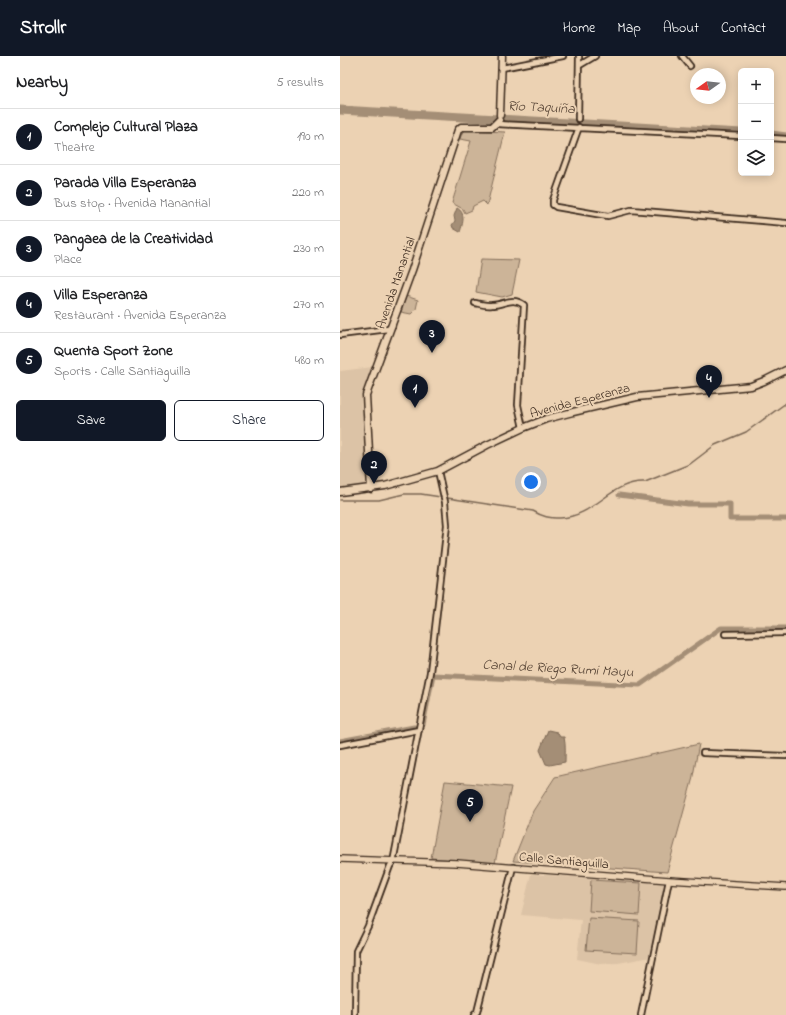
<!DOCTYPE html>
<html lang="en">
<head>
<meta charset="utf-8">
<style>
  :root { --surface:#fff; --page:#f6f6f6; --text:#202124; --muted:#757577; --line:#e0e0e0; --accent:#111827 }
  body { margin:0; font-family:"Indie Flower",sans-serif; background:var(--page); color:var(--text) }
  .controls { position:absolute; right:12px; top:12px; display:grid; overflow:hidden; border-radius:6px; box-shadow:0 2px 10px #0003 }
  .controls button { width:36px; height:36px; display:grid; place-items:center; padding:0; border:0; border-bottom:1px solid var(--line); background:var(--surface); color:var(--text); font:20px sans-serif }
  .compass { position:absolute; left:350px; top:12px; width:36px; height:36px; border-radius:50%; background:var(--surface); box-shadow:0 2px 10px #0003; rotate:255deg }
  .you { position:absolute; left:191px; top:426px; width:14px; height:14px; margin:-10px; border:3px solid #fff; border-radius:50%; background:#1a73e8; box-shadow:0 0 0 6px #1a73e833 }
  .badge { display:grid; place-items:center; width:26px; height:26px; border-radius:50%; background:var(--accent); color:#fff; font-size:13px; font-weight:700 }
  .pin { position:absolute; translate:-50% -33px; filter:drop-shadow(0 1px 2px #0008) }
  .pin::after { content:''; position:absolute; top:21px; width:14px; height:12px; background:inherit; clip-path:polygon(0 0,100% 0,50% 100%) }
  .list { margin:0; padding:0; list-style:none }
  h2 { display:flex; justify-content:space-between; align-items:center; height:52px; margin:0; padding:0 16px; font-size:17px }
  h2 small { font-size:13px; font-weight:400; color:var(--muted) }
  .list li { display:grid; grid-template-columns:26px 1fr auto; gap:12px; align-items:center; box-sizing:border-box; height:56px; padding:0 16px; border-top:1px solid var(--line) }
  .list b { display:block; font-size:15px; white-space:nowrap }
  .list p { margin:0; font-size:13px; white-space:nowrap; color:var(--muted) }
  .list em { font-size:13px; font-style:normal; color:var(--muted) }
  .actions { display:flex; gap:8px; padding:12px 16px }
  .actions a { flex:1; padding:9px 0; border:1px solid var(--accent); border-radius:6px; text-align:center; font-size:14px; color:var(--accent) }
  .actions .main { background:var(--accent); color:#fff }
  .icon { flex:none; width:22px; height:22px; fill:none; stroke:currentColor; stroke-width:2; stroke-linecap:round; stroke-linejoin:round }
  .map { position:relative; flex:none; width:446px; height:959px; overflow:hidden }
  header { display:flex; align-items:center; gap:24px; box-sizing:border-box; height:56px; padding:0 20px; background:var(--accent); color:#fff }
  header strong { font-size:19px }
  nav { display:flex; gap:22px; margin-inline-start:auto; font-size:14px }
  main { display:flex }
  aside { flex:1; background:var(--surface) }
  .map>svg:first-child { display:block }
  .built { fill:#dcc3a6 }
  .green { fill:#ccb498; stroke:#846f5b }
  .water { fill:#a48e76; stroke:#7a6653 }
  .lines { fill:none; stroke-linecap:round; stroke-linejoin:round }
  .stream { stroke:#7a6653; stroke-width:1.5 }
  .canal { stroke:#a48e76; stroke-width:5 }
  .river { stroke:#a48e76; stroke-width:9 }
  .minor-casing { stroke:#3b2a1e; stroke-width:8 }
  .tertiary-casing { stroke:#3b2a1e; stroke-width:8 }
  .secondary-casing { stroke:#3b2a1e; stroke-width:9 }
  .minor { stroke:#ecd2b3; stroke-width:4.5 }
  .tertiary { stroke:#ecd2b3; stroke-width:5.5 }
  .secondary { stroke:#ecd2b3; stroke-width:6 }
  .labels { text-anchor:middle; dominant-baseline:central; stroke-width:4; stroke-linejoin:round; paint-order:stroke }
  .street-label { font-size:13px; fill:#3b2a1e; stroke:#ecd2b3 }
  .water-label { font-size:14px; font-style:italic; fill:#503e30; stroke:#ecd2b3 }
</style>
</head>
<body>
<header>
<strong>Strollr</strong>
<nav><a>Home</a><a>Map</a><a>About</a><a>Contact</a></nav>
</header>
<main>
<aside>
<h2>Nearby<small>5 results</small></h2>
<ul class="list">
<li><span class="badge">1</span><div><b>Complejo Cultural Plaza</b><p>Theatre</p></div><em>190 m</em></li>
<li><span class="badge">2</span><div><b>Parada Villa Esperanza</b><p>Bus stop · Avenida Manantial</p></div><em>220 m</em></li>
<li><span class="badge">3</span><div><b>Pangaea de la Creatividad</b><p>Place</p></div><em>230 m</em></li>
<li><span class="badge">4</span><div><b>Villa Esperanza</b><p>Restaurant · Avenida Esperanza</p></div><em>270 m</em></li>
<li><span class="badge">5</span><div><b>Quenta Sport Zone</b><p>Sports · Calle Santiaguilla</p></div><em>480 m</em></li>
</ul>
<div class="actions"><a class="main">Save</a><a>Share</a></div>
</aside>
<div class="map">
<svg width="446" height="959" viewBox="0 0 446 959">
  <rect width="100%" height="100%" fill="#ecd2b3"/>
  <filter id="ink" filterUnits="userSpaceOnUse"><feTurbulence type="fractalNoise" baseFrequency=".025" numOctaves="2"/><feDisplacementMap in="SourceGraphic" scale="8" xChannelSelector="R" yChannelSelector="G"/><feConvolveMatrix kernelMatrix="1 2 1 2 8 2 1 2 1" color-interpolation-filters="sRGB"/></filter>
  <g filter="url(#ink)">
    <path class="built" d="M33,311l-12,28 6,88 -3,4 -24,3v-119z
      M191,818l134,9 -14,74 -33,6 -17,1 -24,-5 4,-39 -60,-5z"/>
    <path class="green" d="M126,74l39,2 -18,73 -4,-4 -10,5 -1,4 -7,3 -2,-4 -11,-6 19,-62 -11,-2 2,-6z
      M141,203l38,1 -7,34 -10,3 -26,-5z
      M66,240l12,4 -2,9 -5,5 -10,-2z
      M359,688l-7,37 -25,91 -154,-11 20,-50 22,-34z
      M105,725l66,6 -16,76 -64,-5z
      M251,824l50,3 -2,32 -50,-4z
      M249,862l50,3 -2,32 -51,-3z"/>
    <path class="water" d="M117,152c9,5 6,15 3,24l-7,-4 -1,-3 3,-4 -1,-5z
      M208,674l9,2 3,5h4c2,9 1,17 1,25l-15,3 -4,-1 -6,-14z"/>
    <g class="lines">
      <path class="stream" d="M0,444h39l25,-6h17l112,17c10,6 16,7 27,7 35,-1 51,-38 85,-36l45,-18 25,-19 31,-13 40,-29"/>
      <path class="canal" d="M279,439l69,9h42v15h56
        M83,669l10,-50 207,10 81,-57h65
        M0,685l74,-14"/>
      <path class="river" d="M0,54l401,23
        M431,79l15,2"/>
      <g class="minor-casing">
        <path id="minor" d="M342,0l8,10
          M240,9l15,-9
          M162,12l61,-12
          M238,63l1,-63
          M157,68l244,12
          M239,71l-26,73v5l3,2 52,9 23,-6 155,13
          M431,82l15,1
          M135,247c5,1 11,3 17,2 12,0 20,-9 32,0l-6,100 5,23
          M0,279l48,-6 4,-3
          M385,578l61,-1
          M0,689l79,-15
          M363,697l83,3
          M15,959l1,-64 12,-25 22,-60 3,-4 37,-190 17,-147 -2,-23 -7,-31
          M134,959l3,-3 36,-145
          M301,959l28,-135"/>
      </g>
      <g class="tertiary-casing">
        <path id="tertiary" d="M0,803l117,4 212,17 117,7"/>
      </g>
      <g class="secondary-casing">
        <path id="secondary" d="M160,59l2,-59
          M31,433l-5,-94 46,-125 46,-140 3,-3h31l7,-7
          M0,436l45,-6 53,-15 49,-26 36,-17 23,-9 27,-7 64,-15 114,-11 13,-5 22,-11"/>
      </g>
      <use href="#minor" class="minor"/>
      <use href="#tertiary" class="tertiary"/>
      <use href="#secondary" class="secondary"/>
    </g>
  </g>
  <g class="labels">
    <g class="street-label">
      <text transform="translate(56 227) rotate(-71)">Avenida Manantial</text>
      <text transform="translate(240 345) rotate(-15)">Avenida Esperanza</text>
      <text transform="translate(224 805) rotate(5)">Calle Santiaguilla</text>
    </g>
    <g class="water-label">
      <text transform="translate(201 52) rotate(3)">Río Taquiña</text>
      <text transform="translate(218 613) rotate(3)">Canal de Riego Rumi Mayu</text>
    </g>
  </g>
</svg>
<div class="controls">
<button>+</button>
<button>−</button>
<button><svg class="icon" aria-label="layers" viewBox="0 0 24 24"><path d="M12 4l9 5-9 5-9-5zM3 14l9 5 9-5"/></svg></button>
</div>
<svg class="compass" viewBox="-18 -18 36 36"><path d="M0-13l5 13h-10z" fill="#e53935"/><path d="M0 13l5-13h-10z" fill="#757577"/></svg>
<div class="you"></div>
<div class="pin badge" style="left:75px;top:352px">1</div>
<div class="pin badge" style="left:34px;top:428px">2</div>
<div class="pin badge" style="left:92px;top:297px">3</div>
<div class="pin badge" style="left:369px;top:342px">4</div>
<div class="pin badge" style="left:130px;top:766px">5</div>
</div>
</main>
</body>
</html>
